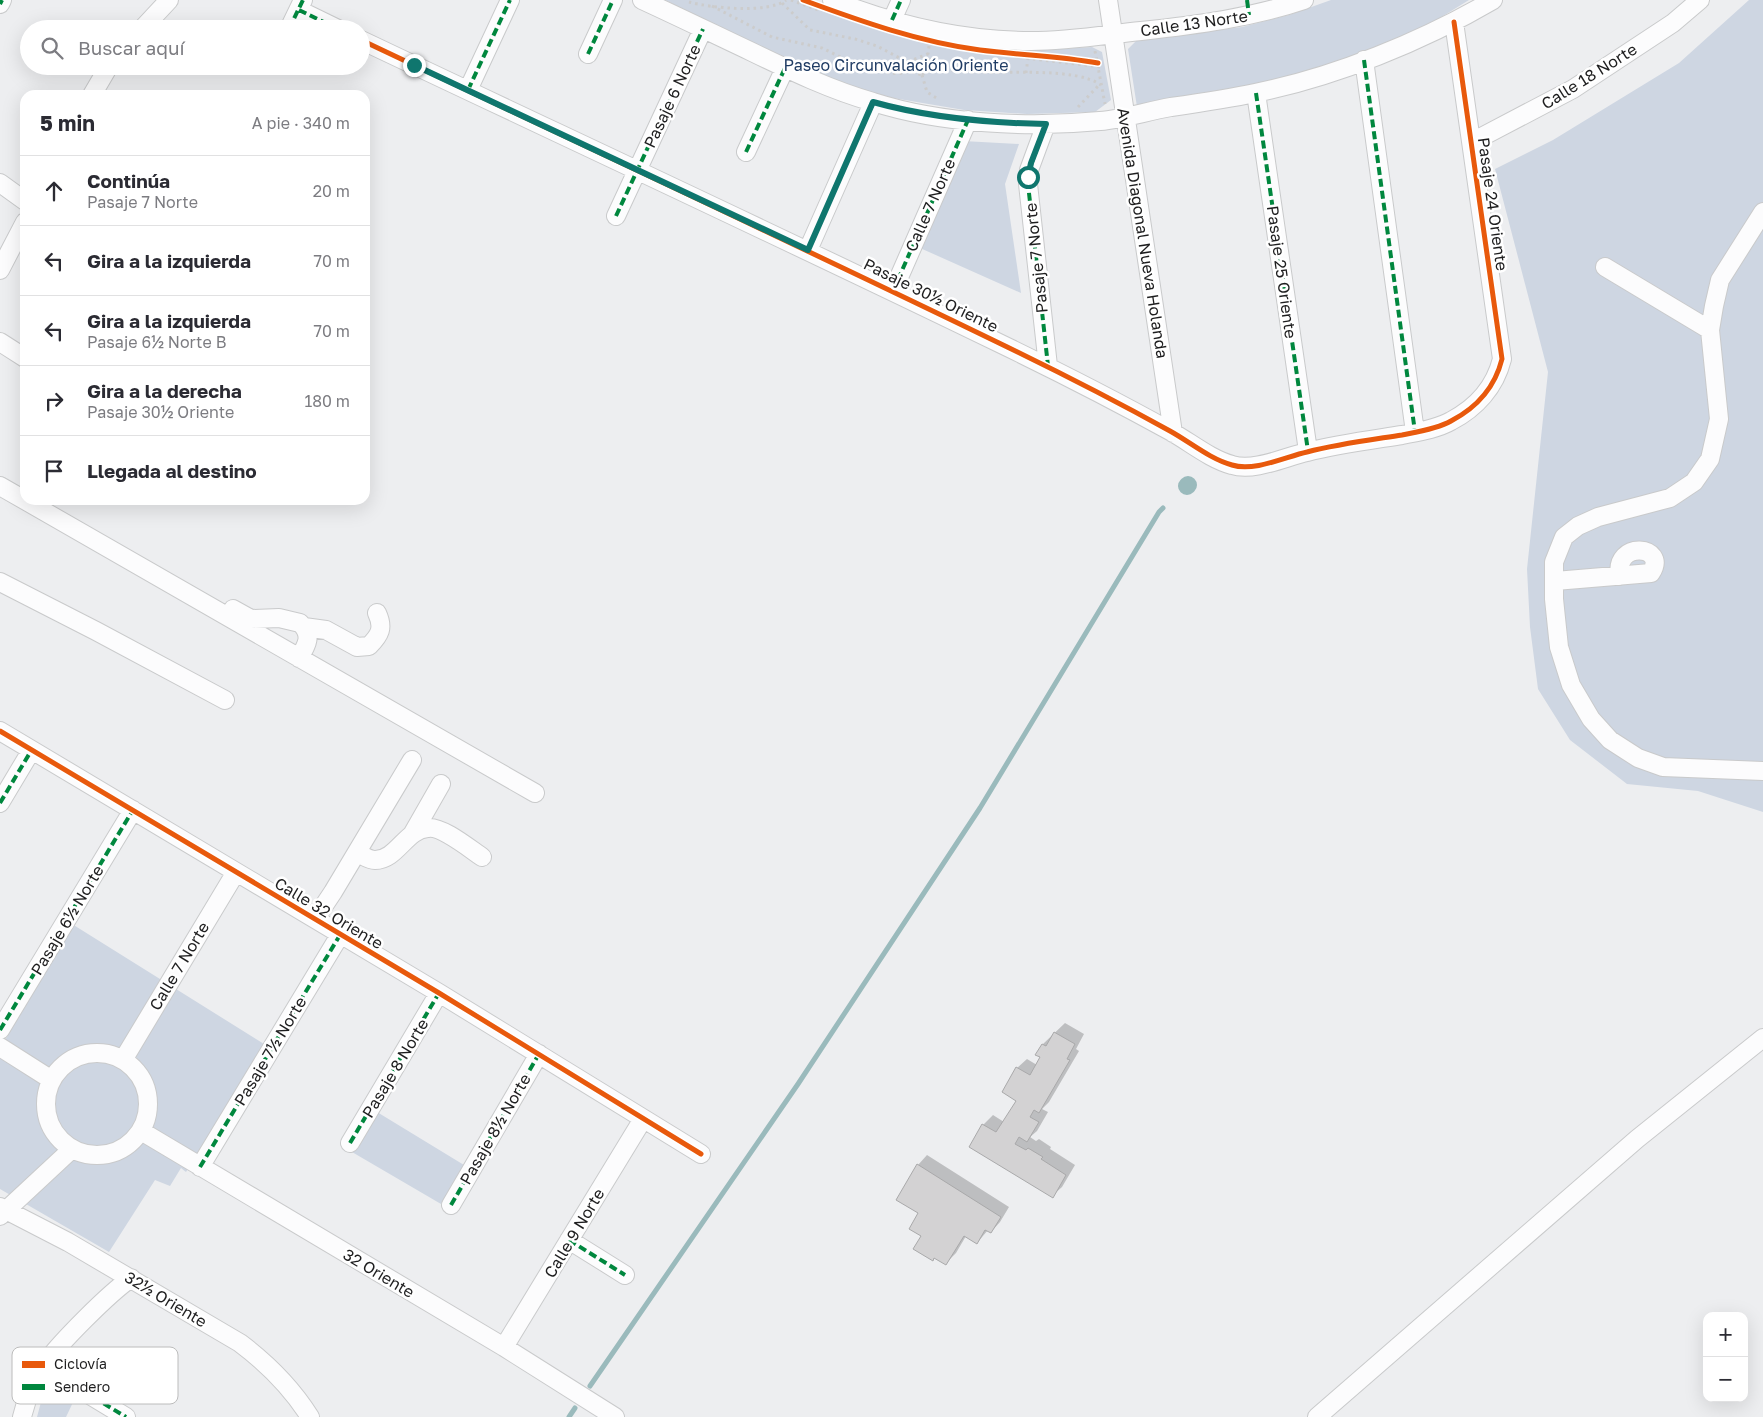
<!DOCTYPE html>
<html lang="es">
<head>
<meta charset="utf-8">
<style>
  :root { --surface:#fff; --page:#f7f7f7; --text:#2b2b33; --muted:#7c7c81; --line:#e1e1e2 }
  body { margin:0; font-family:"Golos Text",sans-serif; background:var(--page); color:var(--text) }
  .controls { position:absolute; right:15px; bottom:15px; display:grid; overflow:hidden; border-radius:10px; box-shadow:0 5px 20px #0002 }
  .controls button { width:45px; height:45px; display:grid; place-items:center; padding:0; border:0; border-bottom:1px solid var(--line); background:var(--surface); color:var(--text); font:25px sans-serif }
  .stop { position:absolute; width:15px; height:15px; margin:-11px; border:4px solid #0f766e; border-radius:50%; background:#fff }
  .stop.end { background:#0f766e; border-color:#fff; box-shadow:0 1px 5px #0008 }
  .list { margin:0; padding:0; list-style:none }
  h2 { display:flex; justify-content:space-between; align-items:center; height:65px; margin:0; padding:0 20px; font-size:21px }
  h2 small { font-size:16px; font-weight:400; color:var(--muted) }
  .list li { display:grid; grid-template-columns:32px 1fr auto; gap:15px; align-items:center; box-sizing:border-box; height:70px; padding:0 20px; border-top:1px solid var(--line) }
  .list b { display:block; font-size:19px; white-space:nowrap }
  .list p { margin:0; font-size:16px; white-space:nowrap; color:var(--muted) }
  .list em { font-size:16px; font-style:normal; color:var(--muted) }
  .icon { flex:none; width:28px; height:28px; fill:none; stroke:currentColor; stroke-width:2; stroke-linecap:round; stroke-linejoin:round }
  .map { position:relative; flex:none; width:1763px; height:1417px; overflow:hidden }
  .search { position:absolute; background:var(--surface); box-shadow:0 5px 20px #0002; left:20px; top:20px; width:350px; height:55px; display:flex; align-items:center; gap:12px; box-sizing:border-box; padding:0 18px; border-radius:28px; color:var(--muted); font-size:19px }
  .panel { position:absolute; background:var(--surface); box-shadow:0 5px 20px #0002; left:20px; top:90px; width:350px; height:415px; border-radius:15px }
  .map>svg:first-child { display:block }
  .green { fill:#ced6e2 }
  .shadow { fill:#0003 }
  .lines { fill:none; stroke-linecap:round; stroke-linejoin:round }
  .stream { stroke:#9ababc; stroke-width:5 }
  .canal { stroke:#9ababc; stroke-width:18 }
  .building { fill:#d3d2d3; stroke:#a9a9aa }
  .minor-casing { stroke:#c9cacb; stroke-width:20 }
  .path { stroke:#ccc; stroke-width:3; stroke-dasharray:2.5 4; stroke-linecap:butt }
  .minor { stroke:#fcfcfd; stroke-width:18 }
  .quiet { stroke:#00873e; stroke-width:4; stroke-dasharray:8 4; stroke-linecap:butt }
  .cycleway-casing { stroke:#fff; stroke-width:8 }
  .cycleway { stroke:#e8590c; stroke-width:5 }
  .route { stroke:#0f766e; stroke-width:6 }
  .labels { text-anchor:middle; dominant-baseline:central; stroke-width:5; stroke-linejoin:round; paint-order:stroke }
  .street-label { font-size:16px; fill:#1e1e1f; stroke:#fff }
  .park-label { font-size:16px; fill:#203c64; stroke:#fff }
  .key { fill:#fff; stroke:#bcbcbc; stroke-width:1 }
  .key-label { font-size:14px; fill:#1e1e1f }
</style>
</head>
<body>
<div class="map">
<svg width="1763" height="1417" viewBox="0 0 1763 1417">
  <rect width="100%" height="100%" fill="#edeef0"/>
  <path class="green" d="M665,0h138l14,6 48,17 51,13 67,13 60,1 49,-3 10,5 9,48 -16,12 -68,2 -63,-4 -77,-13 -62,-19z
    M1331,0h138l-39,24 -91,39 -79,22 -123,22 -9,-58 9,-9 105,-13 47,-12z
    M1749,0h14v812l-65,-21 -71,-7 -57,-44 -32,-51 -8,-62 -3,-58 21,-197 -53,-203 58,-29 126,-77z
    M963,141l56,3 -14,40 16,109 -101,-45z
    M72,924l192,120 -78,128 -5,-4 -11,18 -15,-6 -46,72 -109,-63v-140z
    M377,1112l87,53 -23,39 -89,-52z
    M51,1381l25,15 -10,21h-29l7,-26z"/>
  <path class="shadow" d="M1065,1023l19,11 -8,15 3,2 -30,51 -7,7 6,3 -11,19 -7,6 6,4 3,-2 12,8 -1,2 25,16 -13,22 -10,9 -81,-49 12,-22 10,-10 11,7 14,-21 -1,-33 10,-9 10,6 5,-8 1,-13z
    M927,1155l82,52 -9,15 -9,10 -3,-2 -11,13 -11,-7 -10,17 -10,10 -11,-6 -2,2 -10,-24 -4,-23 -1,-47z"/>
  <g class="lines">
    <path class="stream" d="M590,1386l208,-302 182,-276 179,-296 4,-4
      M569,1417l6,-9"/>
    <path class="canal" d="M1187,486l1,-1"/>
  </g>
  <path class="building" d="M1054,1032l21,12 -8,15 3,1 -31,53 -5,-3 -4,7 9,5 -12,20 -8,-5 -4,7 11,6 2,-2 15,9 -2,2 25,16 -13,23 -84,-51 13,-23 14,8 20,-31 -14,-9 14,-25 14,8 10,-18 -5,-2 7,-11 4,2z
    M917,1164l84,53 -10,16 -6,-3 -8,14 -13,-8 -18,29 -12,-7 -1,3 -20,-12 8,-13 -12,-7 9,-16 -22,-13z"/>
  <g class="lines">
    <g class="minor-casing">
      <path id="minor" d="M642,0c37,17 74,35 110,52 39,19 79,38 121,50 69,22 155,26 227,19 24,-2 47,-10 71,-14 28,-4 56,-8 84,-14 80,-16 168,-52 238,-93
        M832,0c63,25 131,41 199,41 37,0 73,-6 110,-10 55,-6 110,-13 163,-31
        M1108,0l65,433
        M0,4l2,-4
        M299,10l39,19
        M892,20l9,-20
        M142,29l27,-29
        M289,29l14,-29
        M361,40c213,101 426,200 638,303 58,28 115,57 171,88 20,11 40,28 62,34 22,7 53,-8 75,-13 31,-8 63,-12 95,-17 15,-3 35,-6 49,-14 25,-13 44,-34 51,-62l-48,-337
        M588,54l25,-54
        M1364,60l51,372
        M468,90l42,-90
        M1256,93l52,358
        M92,95l17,-29
        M1046,124l-17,46 -1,14 20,182
        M1472,142l101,-53 100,-66 27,-23
        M746,152l39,-84
        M0,183l25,18
        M1763,212l-43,68 -6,26 -4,24 9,89 -9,40 -16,23 -24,16 -72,19 -20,9 -14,11 -10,25v37l5,48 12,38 20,34 19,21 28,18 25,9 100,4
        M616,216l87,-187
        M808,250l65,-147
        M1605,267l105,63
        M0,270l25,-48
        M893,291l75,-171
        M0,342l25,16
        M0,486l535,307
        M1555,581l96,-8c18,-28 -38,-33 -31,3
        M0,582l96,49 129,69
        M233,609l18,10 28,-1 21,5c13,12 7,22 -1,35
        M304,627l22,3 31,17 12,-1c11,-11 15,-18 8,-33
        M0,731l439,262 262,161
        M0,803l31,-52
        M413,833l28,-49
        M357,853c5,2 12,7 18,7 22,0 31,-31 53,-32 14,-2 42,21 54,29
        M315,919l18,-27 79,-132
        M0,1030l133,-220
        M0,1047l44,28 8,4
        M46 1104a51 51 0 1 1 102 0a51 51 0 1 1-102 0Z
        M123,1060l113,-188
        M141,1131l363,216 111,70
        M350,1143l89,-150
        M200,1167l140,-232
        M451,1205l88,-151
        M0,1207l68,35 172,101c28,21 51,44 70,74
        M0,1216l72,-67
        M569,1240l56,35
        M504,1347l139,-228
        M42,1366l84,51
        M22,1417c11,-46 31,-66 63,-98 15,-15 29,-29 46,-41
        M1317,1417l320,-278 126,-101"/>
    </g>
    <path class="path" d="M791,0l30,11
      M689,2c22,6 79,12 97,-2
      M782,3l28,27 45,9 22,7 30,16 21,-8
      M712,6l60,31 50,11 43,21 33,5 11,-3 13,4
      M810,7l4,-7
      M929,46l-1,8 5,13
      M1095,51l10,53
      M1033,59l68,8
      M1026,73l2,-15
      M922,75l5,17 11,7
      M922,75l11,-8c14,2 28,5 42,5 33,2 100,-5 126,13
      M1078,107l22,-23"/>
    <use href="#minor" class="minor"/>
    <path class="quiet" d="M1247,0l2,15
      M0,4l2,-4
      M299,10l39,19
      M892,20l9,-20
      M289,29l14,-29
      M588,54l25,-54
      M1364,60l51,372
      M468,90l42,-90
      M1256,93l52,358
      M1046,124l-17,46 -1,14 20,182
      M746,152l39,-84
      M616,216l87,-187
      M808,250l65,-147
      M893,291l75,-171
      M0,803l31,-52
      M0,1030l133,-220
      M350,1143l89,-150
      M200,1167l140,-232
      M451,1205l88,-151
      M569,1240l56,35
      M42,1366l84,51"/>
    <g class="cycleway-casing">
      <path id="cycleway" d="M803,0c57,21 116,42 177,50 39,5 79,6 118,13
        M361,40c213,101 426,200 638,303 58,28 115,57 171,88 20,11 40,28 62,34 22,7 53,-8 75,-13 31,-8 63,-12 95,-17 15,-3 35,-6 49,-14 25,-13 44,-34 51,-62l-48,-337
        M0,731l439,262 262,161"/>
    </g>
    <use href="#cycleway" class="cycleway"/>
  </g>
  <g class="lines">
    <path class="route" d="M414,65l394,185 65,-148c57,16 114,21 173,22l-15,39 -3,14"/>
  </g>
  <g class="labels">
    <g class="street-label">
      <text transform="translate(1194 23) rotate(-8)">Calle 13 Norte</text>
      <text transform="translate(1589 76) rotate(-32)">Calle 18 Norte</text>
      <text transform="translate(672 96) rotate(-65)">Pasaje 6 Norte</text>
      <text transform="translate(1493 204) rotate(82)">Pasaje 24 Oriente</text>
      <text transform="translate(930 205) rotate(-66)">Calle 7 Norte</text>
      <text transform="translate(1143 233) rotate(81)">Avenida Diagonal Nueva Holanda</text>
      <text transform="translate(1036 258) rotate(-96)">Pasaje 7 Norte</text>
      <text transform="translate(1282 272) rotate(82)">Pasaje 25 Oriente</text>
      <text transform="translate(931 295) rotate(26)">Pasaje 30½ Oriente</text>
      <text transform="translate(329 913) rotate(31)">Calle 32 Oriente</text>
      <text transform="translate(67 920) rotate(-59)">Pasaje 6½ Norte</text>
      <text transform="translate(179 966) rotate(-59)">Calle 7 Norte</text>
      <text transform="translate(270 1051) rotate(-59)">Pasaje 7½ Norte</text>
      <text transform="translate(395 1068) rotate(-59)">Pasaje 8 Norte</text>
      <text transform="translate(495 1129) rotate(-60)">Pasaje 8½ Norte</text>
      <text transform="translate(574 1233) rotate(-59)">Calle 9 Norte</text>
      <text transform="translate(379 1273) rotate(31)">32 Oriente</text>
      <text transform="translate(166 1299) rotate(31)">32½ Oriente</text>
    </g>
    <g class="park-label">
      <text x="896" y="65">Paseo Circunvalación Oriente</text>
    </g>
  </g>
  <rect x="12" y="1347" width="166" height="57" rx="8" class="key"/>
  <rect x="22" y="1361" width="23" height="7" fill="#e8590c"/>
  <rect x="22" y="1384" width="23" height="6" fill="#00873e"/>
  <g class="key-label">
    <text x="54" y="1369">Ciclovía</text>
    <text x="54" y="1392">Sendero</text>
  </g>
</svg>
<div class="controls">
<button>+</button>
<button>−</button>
</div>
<div class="stop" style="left:1028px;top:177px"></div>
<div class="stop end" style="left:414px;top:65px"></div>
<div class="search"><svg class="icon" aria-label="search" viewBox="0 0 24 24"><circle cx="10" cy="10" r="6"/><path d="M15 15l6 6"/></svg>Buscar aquí</div>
<section class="panel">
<h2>5 min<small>A pie · 340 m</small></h2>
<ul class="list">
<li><svg class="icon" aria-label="ahead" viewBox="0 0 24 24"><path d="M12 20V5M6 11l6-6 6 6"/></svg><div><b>Continúa</b><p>Pasaje 7 Norte</p></div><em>20 m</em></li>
<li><svg class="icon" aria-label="left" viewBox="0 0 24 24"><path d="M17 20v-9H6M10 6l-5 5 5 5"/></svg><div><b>Gira a la izquierda</b></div><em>70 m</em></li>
<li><svg class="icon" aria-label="left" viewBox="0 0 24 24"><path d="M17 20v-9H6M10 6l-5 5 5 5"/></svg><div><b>Gira a la izquierda</b><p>Pasaje 6½ Norte B</p></div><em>70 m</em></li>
<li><svg class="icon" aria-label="right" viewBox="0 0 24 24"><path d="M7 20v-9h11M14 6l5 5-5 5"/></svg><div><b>Gira a la derecha</b><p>Pasaje 30½ Oriente</p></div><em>180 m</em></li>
<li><svg class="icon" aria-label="arrive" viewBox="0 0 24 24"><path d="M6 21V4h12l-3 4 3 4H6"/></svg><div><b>Llegada al destino</b></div></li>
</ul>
</section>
</div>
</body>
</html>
